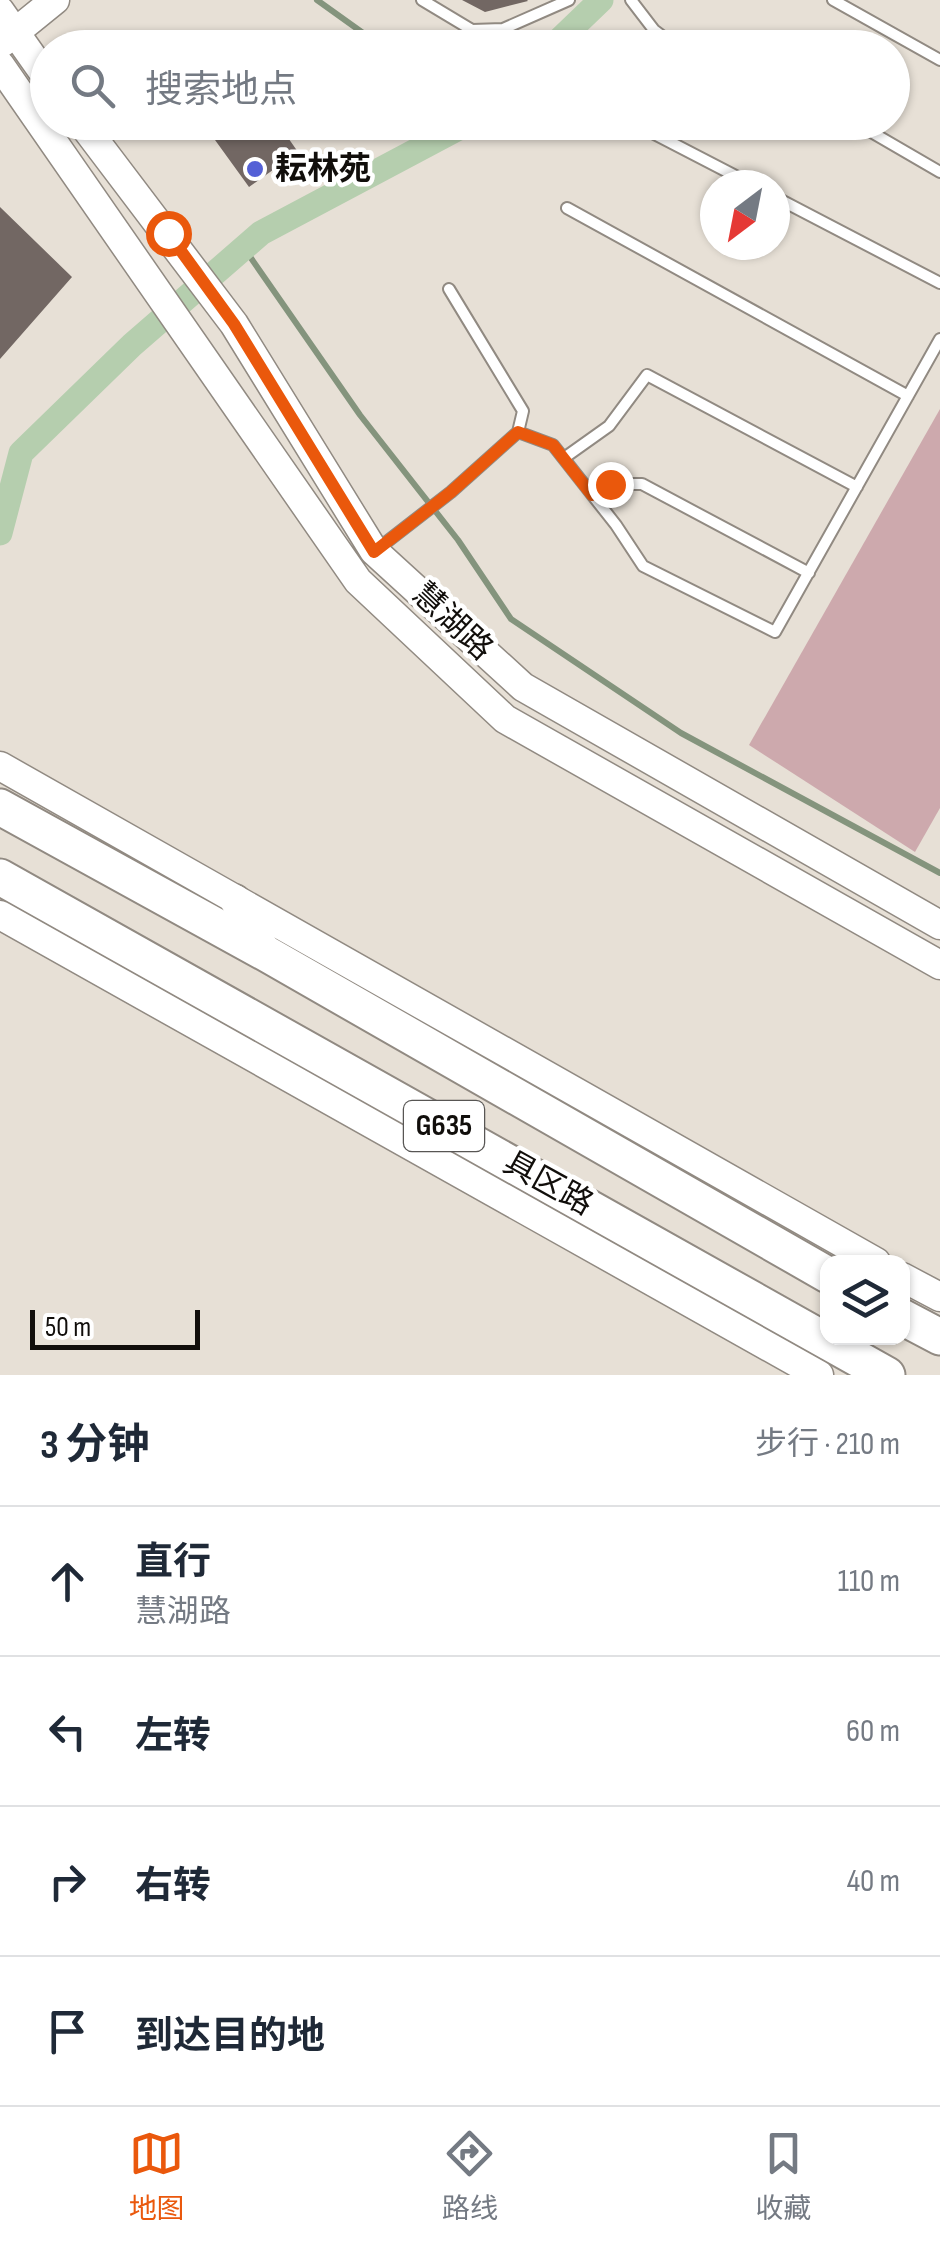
<!DOCTYPE html>
<html lang="zh">
<head>
<meta charset="utf-8">
<style>
  :root { --surface:#fff; --page:#f2f2f3; --text:#1f2937; --muted:#747a83; --line:#e0e1e3; --accent:#ea580c }
  body { margin:0; font-family:"Sofia Sans Condensed","Noto Sans SC",sans-serif; background:var(--page); color:var(--text) }
  .controls { position:absolute; right:30px; bottom:30px; display:grid; overflow:hidden; border-radius:20px; box-shadow:0 2px 8px #0004 }
  .controls button { width:90px; height:90px; display:grid; place-items:center; padding:0; border:0; border-bottom:2px solid var(--line); background:var(--surface); color:var(--text); font:50px sans-serif }
  .compass { position:absolute; left:700px; top:170px; width:90px; height:90px; border-radius:50%; background:var(--surface); box-shadow:0 2px 8px #0004; rotate:212deg }
  .scale { position:absolute; left:30px; bottom:25px; width:170px; box-sizing:border-box; padding-left:10px; border:5px solid #110e0b; border-top:0; font-size:28px; line-height:35px; white-space:nowrap; color:#110e0b; -webkit-text-stroke:8px #fff; paint-order:stroke }
  .stop { position:absolute; width:30px; height:30px; margin:-22px; border:8px solid #ea580c; border-radius:50%; background:#fff }
  .stop.end { background:#ea580c; border-color:#fff; box-shadow:0 2px 10px #0008 }
  .list { margin:0; padding:0; list-style:none }
  h2 { display:flex; justify-content:space-between; align-items:center; height:130px; margin:0; padding:0 40px; font-size:42px }
  h2 small { font-size:32px; font-weight:400; color:var(--muted) }
  .list li { display:grid; grid-template-columns:65px 1fr auto; gap:30px; align-items:center; box-sizing:border-box; height:150px; padding:0 40px; border-top:2px solid var(--line) }
  .list b { display:block; font-size:38px; white-space:nowrap }
  .list p { margin:0; font-size:32px; white-space:nowrap; color:var(--muted) }
  .list em { font-size:32px; font-style:normal; color:var(--muted) }
  .icon { flex:none; width:55px; height:55px; fill:none; stroke:currentColor; stroke-width:2; stroke-linecap:round; stroke-linejoin:round }
  .map { position:relative; flex:none; width:940px; height:1375px; overflow:hidden }
  .search { position:absolute; background:var(--surface); box-shadow:0 2px 8px #0004; left:30px; right:30px; top:30px; height:110px; display:flex; align-items:center; gap:25px; box-sizing:border-box; padding:0 35px; border-radius:55px; color:var(--muted); font-size:38px }
  .sheet { height:730px; background:var(--surface) }
  nav { display:flex; justify-content:space-around; align-items:center; box-sizing:border-box; height:140px; border-top:2px solid var(--line); background:var(--surface); font-size:28px; color:var(--muted) }
  nav a { display:grid; justify-items:center; gap:5px }
  nav .on { color:var(--accent) }
  .map>svg:first-child { display:block }
  .green { fill:#cda9ad }
  .lines { fill:none; stroke-linecap:round; stroke-linejoin:round }
  .stream { stroke:#84947d; stroke-width:6 }
  .canal { stroke:#b5ceae; stroke-width:25 }
  .building { fill:#726763 }
  .lane-casing { stroke:#918a82; stroke-width:14 }
  .secondary-casing { stroke:#918a82; stroke-width:31 }
  .primary-casing { stroke:#918a82; stroke-width:34 }
  .highway-casing { stroke:#918a82; stroke-width:39 }
  .lane { stroke:#fff; stroke-width:10 }
  .secondary { stroke:#fff; stroke-width:28 }
  .primary { stroke:#fff; stroke-width:30 }
  .highway { stroke:#fff; stroke-width:35 }
  .route { stroke:#ea580c; stroke-width:12 }
  .poi-dot { fill:#5460d6; stroke:#fff; stroke-width:4 }
  .labels { text-anchor:middle; dominant-baseline:central; stroke-width:9; stroke-linejoin:round; paint-order:stroke }
  .shield { fill:#fff; stroke:#585654; stroke-width:2.5 }
  .shield-label { font-size:30px; font-weight:bold; fill:#110e0b }
  .poi-label { font-size:32px; font-weight:bold; fill:#110e0b; stroke:#fff; text-anchor:start }
  .street-label { font-size:32px; fill:#110e0b; stroke:#fff }
</style>
</head>
<body>
<div class="map">
<svg width="940" height="1375" viewBox="0 0 940 1375">
  <rect width="100%" height="100%" fill="#e7e0d6"/>
  <path class="green" d="M940,409v399l-25,44 -166,-107z"/>
  <g class="lines">
    <path class="stream" d="M317,0l67,48
      M244,248l116,167 98,125 53,79 170,114 259,140"/>
    <path class="canal" d="M551,48l50,-48
      M0,533l21,-80 111,-108 129,-112 209,-111"/>
  </g>
  <path class="building" d="M462,0h65l1,1 -43,11z
    M215,35l9,13h-34z
    M202,122h75l21,30 -49,35z
    M0,207l72,70 -72,82z"/>
  <g class="lines">
    <g class="lane-casing">
      <path id="lane" d="M422,0l50,30 31,-1 66,-29
        M631,0l23,30 24,18
        M833,0l107,60
        M854,122l86,50
        M641,127l112,58
        M775,197l165,86
        M567,208l341,188
        M449,289l74,122 -5,21
        M564,458l45,-32 38,-51 210,112
        M593,495l17,-11h32l167,89
        M375,551l76,-59 67,-60 35,13 63,80 27,41 132,66 165,-293"/>
    </g>
    <g class="secondary-casing">
      <path id="secondary" d="M0,11l48,68
        M2,43l53,-43
        M0,65l358,516 147,138 435,246
        M81,122l153,202 140,227 149,136 417,238
        M0,766l876,496
        M0,915l819,460
        M902,1277l38,20"/>
    </g>
    <g class="primary-casing">
      <path id="primary" d="M235,900l32,54"/>
    </g>
    <g class="highway-casing">
      <path id="highway" d="M0,807l267,147 561,321
        M0,877l887,498
        M902,1317l38,20"/>
    </g>
    <use href="#lane" class="lane"/>
    <use href="#secondary" class="secondary"/>
    <use href="#primary" class="primary"/>
    <use href="#highway" class="highway"/>
  </g>
  <g class="lines">
    <path class="route" d="M168,233l66,91 140,228 77,-60 67,-60 35,13 39,50 18,-11"/>
  </g>
  <circle class="poi-dot" cx="255" cy="169" r="10"/>
  <g class="labels">
    <rect class="shield" x="404" y="1101" width="80" height="50" rx="8"/>
    <g class="shield-label">
      <text x="444" y="1126">G635</text>
    </g>
    <g class="poi-label">
      <text x="275" y="169">耘林苑</text>
    </g>
    <g class="street-label">
      <text transform="translate(452 622) rotate(43)">慧湖路</text>
      <text transform="translate(548 1184) rotate(29)">具区路</text>
    </g>
  </g>
</svg>
<div class="controls">
<button><svg class="icon" aria-label="layers" viewBox="0 0 24 24"><path d="M12 4l9 5-9 5-9-5zM3 14l9 5 9-5"/></svg></button>
</div>
<svg class="compass" viewBox="-18 -18 36 36"><path d="M0-13l5 13h-10z" fill="#e53935"/><path d="M0 13l5-13h-10z" fill="#747a83"/></svg>
<div class="scale">50 m</div>
<div class="stop" style="left:168px;top:233px"></div>
<div class="stop end" style="left:610px;top:484px"></div>
<div class="search"><svg class="icon" aria-label="search" viewBox="0 0 24 24"><circle cx="10" cy="10" r="6"/><path d="M15 15l6 6"/></svg>搜索地点</div>
</div>
<section class="sheet">
<h2>3 分钟<small>步行 · 210 m</small></h2>
<ul class="list">
<li><svg class="icon" aria-label="ahead" viewBox="0 0 24 24"><path d="M12 20V5M6 11l6-6 6 6"/></svg><div><b>直行</b><p>慧湖路</p></div><em>110 m</em></li>
<li><svg class="icon" aria-label="left" viewBox="0 0 24 24"><path d="M17 20v-9H6M10 6l-5 5 5 5"/></svg><div><b>左转</b></div><em>60 m</em></li>
<li><svg class="icon" aria-label="right" viewBox="0 0 24 24"><path d="M7 20v-9h11M14 6l5 5-5 5"/></svg><div><b>右转</b></div><em>40 m</em></li>
<li><svg class="icon" aria-label="arrive" viewBox="0 0 24 24"><path d="M6 21V4h12l-3 4 3 4H6"/></svg><div><b>到达目的地</b></div></li>
</ul>
</section>
<nav>
<a class="on"><svg class="icon" aria-label="map" viewBox="0 0 24 24"><path d="M3 6l6-2 6 2 6-2v14l-6 2-6-2-6 2zM9 4v14M15 6v14"/></svg>地图</a>
<a><svg class="icon" aria-label="directions" viewBox="0 0 24 24"><path d="M12 3l9 9-9 9-9-9zM9 14v-3h6M13 9l2 2-2 2"/></svg>路线</a>
<a><svg class="icon" aria-label="saved" viewBox="0 0 24 24"><path d="M7 4h10v16l-5-4-5 4z"/></svg>收藏</a>
</nav>
</body>
</html>
